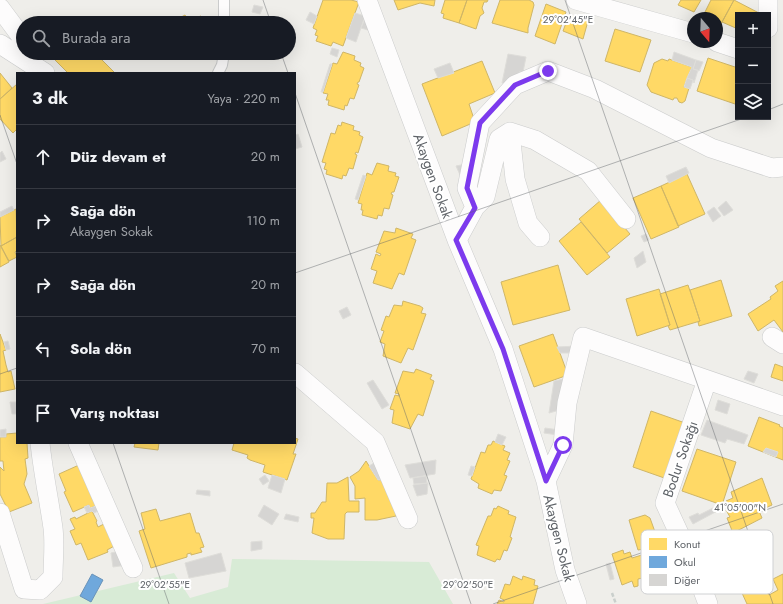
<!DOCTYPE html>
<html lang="tr">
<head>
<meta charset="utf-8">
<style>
  :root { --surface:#171b24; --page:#242831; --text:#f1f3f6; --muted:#9ea1a6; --line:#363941 }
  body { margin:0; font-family:Jost,sans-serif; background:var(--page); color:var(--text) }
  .controls { position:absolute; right:12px; top:12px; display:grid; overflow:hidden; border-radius:0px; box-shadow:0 4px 16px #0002 }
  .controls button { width:36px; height:36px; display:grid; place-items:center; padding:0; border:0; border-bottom:1px solid var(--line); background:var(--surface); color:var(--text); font:20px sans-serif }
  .compass { position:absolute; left:687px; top:12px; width:36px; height:36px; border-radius:50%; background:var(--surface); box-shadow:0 4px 16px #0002; rotate:161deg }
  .stop { position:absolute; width:12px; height:12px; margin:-9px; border:3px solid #7c3aed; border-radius:50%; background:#fff }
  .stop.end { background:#7c3aed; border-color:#fff; box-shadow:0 1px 4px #0008 }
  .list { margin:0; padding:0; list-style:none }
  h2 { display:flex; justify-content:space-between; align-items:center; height:52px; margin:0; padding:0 16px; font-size:17px }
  h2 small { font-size:13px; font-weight:400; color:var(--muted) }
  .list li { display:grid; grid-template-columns:26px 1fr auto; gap:12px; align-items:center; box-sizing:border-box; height:64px; padding:0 16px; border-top:1px solid var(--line) }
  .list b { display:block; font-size:15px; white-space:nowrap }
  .list p { margin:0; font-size:13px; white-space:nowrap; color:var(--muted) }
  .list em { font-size:13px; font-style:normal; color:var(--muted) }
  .icon { flex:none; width:22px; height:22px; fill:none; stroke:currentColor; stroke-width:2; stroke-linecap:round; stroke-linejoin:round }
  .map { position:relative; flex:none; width:783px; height:604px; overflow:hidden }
  .search { position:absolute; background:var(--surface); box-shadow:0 4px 16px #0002; left:16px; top:16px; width:280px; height:44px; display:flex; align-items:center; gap:10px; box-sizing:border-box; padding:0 14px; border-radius:22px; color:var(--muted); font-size:15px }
  .panel { position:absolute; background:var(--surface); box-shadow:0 4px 16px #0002; left:16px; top:72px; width:280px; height:372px; border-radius:0px }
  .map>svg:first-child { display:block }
  .green { fill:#d8ebd6 }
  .homes { fill:#ffd966; stroke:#cfb667 }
  .schools { fill:#6fa8dc; stroke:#6a93b9 }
  .building { fill:#d6d5d3; stroke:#deddd9 }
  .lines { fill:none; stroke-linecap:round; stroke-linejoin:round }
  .lane-casing { stroke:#cbcccc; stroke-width:12 }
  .street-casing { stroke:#cbcccc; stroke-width:20 }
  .path { stroke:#cacfcc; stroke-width:2.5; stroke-dasharray:4 2; stroke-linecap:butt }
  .lane { stroke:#fdfcfc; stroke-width:10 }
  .street { stroke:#fdfcfc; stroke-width:19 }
  .route { stroke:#7c3aed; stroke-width:5 }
  .ticks { fill:none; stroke:#5f6368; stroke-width:1; stroke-opacity:0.45 }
  .labels { text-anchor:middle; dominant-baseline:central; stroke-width:4; stroke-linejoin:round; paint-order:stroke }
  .street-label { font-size:14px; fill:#5f6368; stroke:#fff }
  .key { fill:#fff; stroke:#cfd0d2; stroke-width:1 }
  .key-label { font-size:11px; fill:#5f6368 }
  .ticks-label { font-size:10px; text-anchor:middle; fill:#5f6368; stroke:#fff; stroke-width:4; stroke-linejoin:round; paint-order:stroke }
</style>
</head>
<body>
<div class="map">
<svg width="783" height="604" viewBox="0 0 783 604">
  <rect width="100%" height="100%" fill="#efeeea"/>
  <path class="green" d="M232,559l197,3 24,42h-410l131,-31 16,25 38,-11z"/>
  <path class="homes" d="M323,0h28l8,2 -16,44 -10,-4 -2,4 -15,-5 2,-5 -3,-1 2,-5 -4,-2z
    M394,0h41l-1,6 -14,-3 -22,7z
    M445,0h22l-8,23 -16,-5 1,-4 -3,-1z
    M467,0h21l-1,2h-3l-2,6 2,5 -4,3 -4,13 -17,-6z
    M500,0h29l4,2 1,3 -6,23v5l-36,-10z
    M681,0h20l-7,12 -16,-7z
    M711,0h23l-13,24 -4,-1v-5l-14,-2z
    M734,0l25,13 -1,2h-20v14l-16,-7z
    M546,4l20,8 -11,32 -20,-8z
    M185,15l3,5 13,-4 4,7h-35z
    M569,15l19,6 -5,18 -20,-8z
    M615,29l36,11 -11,32 -35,-11z
    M343,52l12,4 -1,4 7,3 -1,3 4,2 -5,14h-1l-1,2 2,1 -5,14 -4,-1 -3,8 -2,-1 -1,5 -16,-5 1,-5h-3l2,-6 -5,-1 10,-30 4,1z
    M58,53h37l20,20h-50l2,-1 -14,-14z
    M172,53h11l-9,5z
    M708,58l30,10v37l-41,-14z
    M662,59l6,2 1,-2 23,8 -8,20 5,1 -4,13 -3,2 -3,-1 -2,-4h-3l-1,2 -22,-8 -4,-7 7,-22z
    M482,61l13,32 -26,11 6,18 -33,14 -20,-52z
    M0,73l12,15 -12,11z
    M17,84v45l-4,4 -13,-14v-20z
    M342,122l12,4 -1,4 7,2 -1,3 4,2 -5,16 -2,-1 -1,2 2,1 -4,14 -4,-1 -3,8 -3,-1 -1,4 -16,-5 1,-4 -3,-1 2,-6 -4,-1 9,-29 4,1 3,-9 3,1z
    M377,163l12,3 -1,5 8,2 -1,3 4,1 -5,15h-2l-1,2 2,1 -4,14 -5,-1 -2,8 -4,-1 -1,4 -15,-4 1,-5h-2l1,-6 -4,-1 9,-30 5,2z
    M687,174l18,40 -27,12 -17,-40z
    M661,186l18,41 -28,12 -18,-41z
    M601,200l29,34 -23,19 -28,-34z
    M16,209l1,28 -16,9 -1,-29z
    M581,222l29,35 -23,18 -28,-34z
    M396,228l17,6 -2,4 5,2 -12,35 -5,-2 -7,16 -19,-6 4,-12 -6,-2 5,-15 4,2 1,-2 -5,-2 8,-21 11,2z
    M17,237v13l-2,2 2,5 -8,4 -8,-15z
    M0,245l9,17 -9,5z
    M558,265l12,45 -57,15 -12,-43z
    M721,280l11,36 -33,10 -1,-4 2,-1 -10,-31z
    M783,281v51l-9,-12 -16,11 -10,-17 23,-15 -1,-2 8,-6 -3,-5z
    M688,285l12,36 -30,9 -2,-4 2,-1 -10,-31z
    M659,289l11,36 -33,11 -11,-37z
    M403,301l17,5 3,2 -2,5 5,1 -13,36 -5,-2 -7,15 -18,-7 2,-12 -5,-2 4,-11 -3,-1 5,-14 3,1 5,-12 8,1z
    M0,334l6,16 -3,1 3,14 2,7 3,-1 4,18 -15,3z
    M553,334l15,41 -34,12 -15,-41z
    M775,364l8,3v14l-12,-4z
    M416,369l16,6 -2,4 4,2 -11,35 -5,-2 -8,15 -18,-6 2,-13 -4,-1 5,-14 4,1v-2l-4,-1 8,-22 11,2z
    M651,411l37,13 -18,56 -37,-13z
    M759,417l21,8 -1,1 4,2v32l-35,-14z
    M17,433v10h10l1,15 -3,1 2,15 -3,10 8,19 -23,9 -9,-18v-27l4,4 -1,-10h-3v-24h6v-3z
    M295,438l3,1 -5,15h3l-9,26 -24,-8 2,-7 -15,-5 -3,-2 1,-3 -16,-5 2,-7h61z
    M493,441l12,5 -2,4 7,3 -3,7 3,1 -6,14 3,1 -6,15 -7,-1 -2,4 -14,-6 1,-4 -8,-5 10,-27 4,1 3,-8h3z
    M135,443h24l-1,7 -24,-3z
    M697,449l39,13 -14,43 -40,-14z
    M366,461l12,19h10l7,26 1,10 -19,4h-12v-22l-10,1v-13l-5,-9 9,-6z
    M79,465l17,41 -6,2 -1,-3 -16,7 -9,-20 2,-1 -7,-17z
    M348,477l1,24h10v11h-12l-2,2 -1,25h-16l-16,-6 2,-15h-3v-5h4l7,-11h4l1,-19h10z
    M762,478l10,27 -13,6 3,7 -29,15 -6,-15 3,-1 -4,-7 3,-2 -3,-7 7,-3 -2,-6z
    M498,506l11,5 -1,3 8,3 -6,20 2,1 -5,13 -3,-1 -4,10 -3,-1 -2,3 -18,-7 2,-9 -3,-1 12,-29h3l3,-8 2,1z
    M156,509l4,12 30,-8 6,20h3l5,14 -4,1 2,4 -11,3v-2l-4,1v3l-36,11 -12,-37 6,-2 -4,-16z
    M92,511l5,10 -1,1 2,5 10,-5 10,22 -11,6 1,2 -20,8 -7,-17 -5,2 -6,-14 5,-2 -5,-10 5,-2 1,2z
    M645,515l5,3 9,25 -7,2 2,6 12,-5 4,17 -5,1 3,8 -13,4 1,4 -3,1h-3l-2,-7 -6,2 1,2 -5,1v7l-4,1 -2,-6 -10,4 -10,-31 11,-4 1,4 6,-2 2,6 13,-4 -1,-5 -6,1 -9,-30z
    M783,574v30h-36l-5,-11 22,-10 5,12 9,-5 -5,-11z
    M513,576l9,4 1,-4 12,4 -1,5 4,1 -5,18h-36l2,-4 5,2v-2l-4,-2 5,-14 5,1z"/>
  <path class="schools" d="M92,574l11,6 -12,22 -11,-6z"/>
  <path class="building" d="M254,5l9,2 -3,7 -8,-2z
    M310,12l7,4 -3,8 -8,-4z
    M355,13l10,3 -9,26 -10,-4z
    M364,21l6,2 -2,7 -7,-2z
    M332,48l7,2 -2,7 -7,-3z
    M674,52l22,8 -3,9 5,1 -4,13 -1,-3 -6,-2 5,-11 -20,-7z
    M508,54l18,3 -3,15h-4l-2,12 -15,-1z
    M696,60l7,2 -4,9 -6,-2z
    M450,63l4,10 -16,5 -4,-9z
    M330,64h2l-9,28h-2z
    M687,78l6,2 -3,9 -6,-2z
    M298,134l4,13 -7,2v-14z
    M2,151l4,8 -6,3v-9z
    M461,165h2l-2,12 -5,-11z
    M686,167l3,6 -20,10 -3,-7z
    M363,175l3,1 -8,24 -3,-1z
    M726,201l7,9 -9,6 -6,-8z
    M12,206l2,4 -14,7v-5z
    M714,207l7,9 -8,6 -6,-10z
    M646,234l3,6 -5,2 -3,-6z
    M643,251l3,11 -9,6 -3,-10z
    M347,307l4,8 -8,4 -4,-8z
    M8,341l2,8 -4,1 -2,-8z
    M578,346l-1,7h-17l-3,-6z
    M748,371l10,3 -4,9 -10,-4z
    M568,378l-5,31 -14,4 5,-32z
    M373,380l16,25 -7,4 -15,-26z
    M718,400l12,4 -3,10 -12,-4z
    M10,402h7v12h-5z
    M707,420l41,15 -4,9 -17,-5 -2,4 -24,-8z
    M545,428l14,2 -1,5 -14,-2z
    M6,429v8h-6v-7z
    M498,434l8,3 -4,8 -7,-3z
    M766,448l12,4 -2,5 -13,-5z
    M436,460l-1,14 -25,4 -5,-13z
    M374,463l10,17h-6l-9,-14z
    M471,466l4,1 -3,9 -4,-1z
    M265,475l4,6 -6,4 -4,-6z
    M272,475l13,4 -4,14 -13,-5z
    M426,476l1,7 -13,1 -1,-6z
    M428,483l-1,11 -10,2 -4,-11z
    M197,490l13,1v5l-14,-2z
    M89,505l1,3 6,-2 2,5 -4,2 -2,-2 -5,2 -3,-6z
    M264,505l15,9 -7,11 -14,-9z
    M719,505l2,4 -28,15 -4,-7 9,-4 1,2z
    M286,514l13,3 -1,5 -14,-3z
    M262,541v8l-11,2v-9z
    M124,550l3,15 -14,2 -2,-14z
    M221,553l5,18 -37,7 -4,-15z
    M610,563l4,16 -4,1 -4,-16z"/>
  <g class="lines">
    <g class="lane-casing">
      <path id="lane" d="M224,0v23
        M218,73l4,-8 2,-12"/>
    </g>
    <g class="street-casing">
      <path id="street" d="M367,0l90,240 46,109 43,132 19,89 12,34
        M576,0l117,33
        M768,0v28
        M0,8l23,31
        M717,42l21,7
        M0,44l45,29
        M510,132l5,47 13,44 12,14
        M475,207l-8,-19 13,-65 35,-38 33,-14 47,18 116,59 61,20 11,-1
        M457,240l18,-33 10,-10 14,-58 11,-7 25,8 53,31 38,48
        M772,337l11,7
        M295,373l80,69 33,77
        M707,380l-42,123 28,61 15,40
        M78,443l55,125
        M546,481l17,-36 4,-42 16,-66 200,69
        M0,513l24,76 16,1 13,-13c0,-16 2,-33 0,-49 -4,-28 -10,-56 -13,-85"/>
    </g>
    <path class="path" d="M612,593l4,11"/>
    <use href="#lane" class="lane"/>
    <use href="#street" class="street"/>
  </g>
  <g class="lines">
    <path class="route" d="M548,71l-33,14 -35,38 -13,65 8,20 -19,32 47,109 43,132 17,-36"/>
  </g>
  <path class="ticks" d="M263,0l8,23M565,0l208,604M281,53l7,20M295,93l176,511M768,110l15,-6M0,115l17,49M295,273l452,-156M0,374l17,-6M113,443l56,161M493,604l290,-100"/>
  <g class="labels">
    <g class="street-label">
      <text transform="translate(433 176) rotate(70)">Akaygen Sokak</text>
      <text transform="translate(680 459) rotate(-71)">Bodur Sokağı</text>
      <text transform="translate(559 538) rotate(76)">Akaygen Sokak</text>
    </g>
  </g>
  <rect x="641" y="530" width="132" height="64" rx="6" class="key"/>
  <rect x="649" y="538" width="18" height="12" fill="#ffd966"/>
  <rect x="649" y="556" width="18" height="12" fill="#6fa8dc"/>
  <rect x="649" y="574" width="18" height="12" fill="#d6d5d3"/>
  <g class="key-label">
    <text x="674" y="548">Konut</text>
    <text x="674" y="566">Okul</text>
    <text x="674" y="584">Diğer</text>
  </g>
  <g class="ticks-label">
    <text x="568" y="23">29°02'45"E</text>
    <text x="740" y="511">41°05'00"N</text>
    <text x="165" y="588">29°02'55"E</text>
    <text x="468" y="588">29°02'50"E</text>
  </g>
</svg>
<div class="controls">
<button>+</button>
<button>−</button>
<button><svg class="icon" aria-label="layers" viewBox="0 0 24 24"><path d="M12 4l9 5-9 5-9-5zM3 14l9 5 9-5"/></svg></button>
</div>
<svg class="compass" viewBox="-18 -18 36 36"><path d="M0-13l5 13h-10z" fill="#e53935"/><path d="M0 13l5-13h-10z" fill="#9ea1a6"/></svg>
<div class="stop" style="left:563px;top:445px"></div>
<div class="stop end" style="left:548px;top:71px"></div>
<div class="search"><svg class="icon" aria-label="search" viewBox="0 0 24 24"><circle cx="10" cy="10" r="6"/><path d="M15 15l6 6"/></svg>Burada ara</div>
<section class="panel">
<h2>3 dk<small>Yaya · 220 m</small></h2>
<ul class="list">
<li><svg class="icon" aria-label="ahead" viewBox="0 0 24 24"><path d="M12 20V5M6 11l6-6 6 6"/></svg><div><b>Düz devam et</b></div><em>20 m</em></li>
<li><svg class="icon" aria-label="right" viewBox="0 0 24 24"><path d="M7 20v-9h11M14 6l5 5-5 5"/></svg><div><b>Sağa dön</b><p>Akaygen Sokak</p></div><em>110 m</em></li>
<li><svg class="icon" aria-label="right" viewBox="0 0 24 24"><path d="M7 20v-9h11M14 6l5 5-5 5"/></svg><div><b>Sağa dön</b></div><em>20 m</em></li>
<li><svg class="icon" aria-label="left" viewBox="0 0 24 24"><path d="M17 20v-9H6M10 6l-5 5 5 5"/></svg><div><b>Sola dön</b></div><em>70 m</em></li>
<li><svg class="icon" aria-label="arrive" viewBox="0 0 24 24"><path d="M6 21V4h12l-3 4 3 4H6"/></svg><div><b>Varış noktası</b></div></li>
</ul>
</section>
</div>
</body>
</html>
